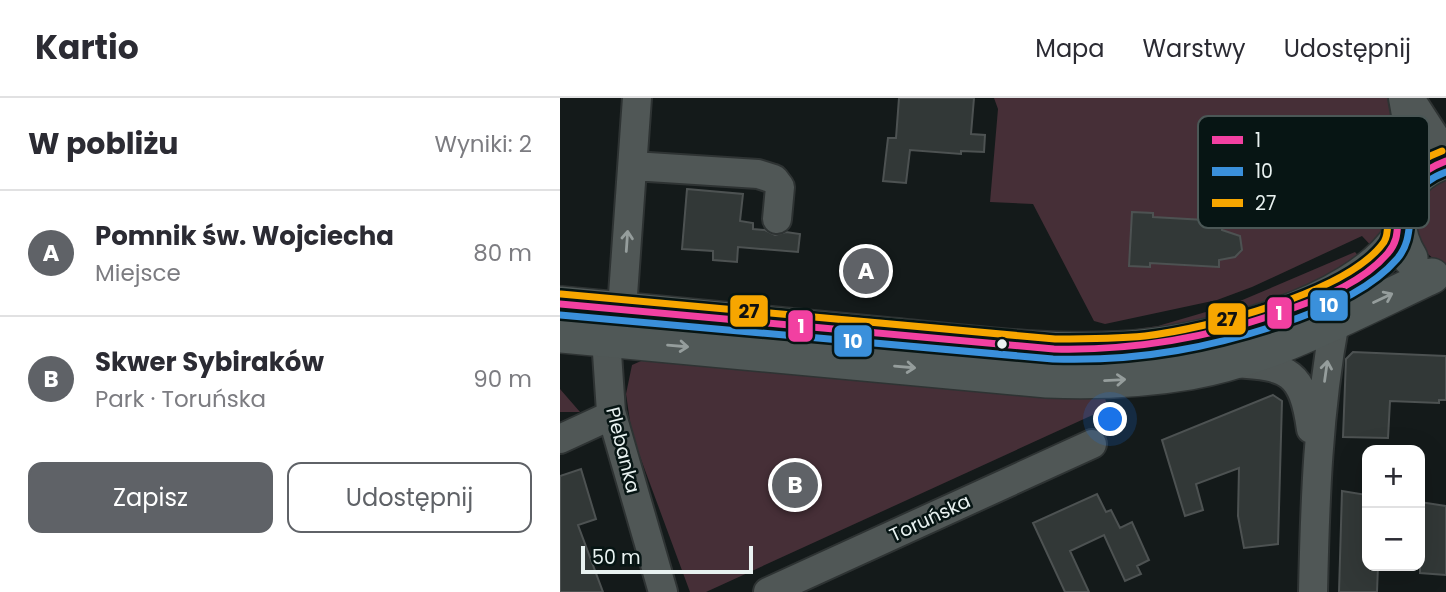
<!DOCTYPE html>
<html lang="pl">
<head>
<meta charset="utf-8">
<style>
  :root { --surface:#fff; --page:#f7f7f7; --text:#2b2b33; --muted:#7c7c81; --line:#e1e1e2; --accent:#5f6267 }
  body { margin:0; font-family:Poppins,sans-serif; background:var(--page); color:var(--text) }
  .controls { position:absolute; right:21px; bottom:21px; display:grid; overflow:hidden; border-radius:14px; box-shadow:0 7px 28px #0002 }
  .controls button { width:63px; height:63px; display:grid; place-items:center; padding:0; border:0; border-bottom:2px solid var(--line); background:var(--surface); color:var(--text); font:35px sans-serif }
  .scale { position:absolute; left:21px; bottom:18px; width:172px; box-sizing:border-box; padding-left:7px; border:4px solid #e9f2f1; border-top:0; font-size:19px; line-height:24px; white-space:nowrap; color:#e9f2f1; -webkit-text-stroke:5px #071514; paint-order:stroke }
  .you { position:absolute; left:551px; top:322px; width:24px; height:24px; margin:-18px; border:5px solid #fff; border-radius:50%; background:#1a73e8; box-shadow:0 0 0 10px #1a73e833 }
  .badge { display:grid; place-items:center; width:46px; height:46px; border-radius:50%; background:var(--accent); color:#fff; font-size:23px; font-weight:700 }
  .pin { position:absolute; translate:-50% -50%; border:4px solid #fff; box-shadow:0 2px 7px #0006 }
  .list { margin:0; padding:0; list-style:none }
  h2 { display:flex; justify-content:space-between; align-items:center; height:91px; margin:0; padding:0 28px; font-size:30px }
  h2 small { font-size:23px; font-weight:400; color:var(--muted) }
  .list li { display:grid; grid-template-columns:46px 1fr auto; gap:21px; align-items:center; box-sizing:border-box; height:126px; padding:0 28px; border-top:2px solid var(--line) }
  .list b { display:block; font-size:26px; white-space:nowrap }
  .list p { margin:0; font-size:23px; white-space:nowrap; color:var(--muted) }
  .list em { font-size:23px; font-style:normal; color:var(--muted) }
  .actions { display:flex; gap:14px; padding:21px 28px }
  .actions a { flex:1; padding:16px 0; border:2px solid var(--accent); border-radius:14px; text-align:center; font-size:24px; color:var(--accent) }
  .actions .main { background:var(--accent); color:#fff }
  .map { position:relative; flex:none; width:886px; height:494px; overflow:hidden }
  header { display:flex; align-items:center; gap:42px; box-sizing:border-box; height:98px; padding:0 35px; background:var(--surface); border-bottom:2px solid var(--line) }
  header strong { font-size:33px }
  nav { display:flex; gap:38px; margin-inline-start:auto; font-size:24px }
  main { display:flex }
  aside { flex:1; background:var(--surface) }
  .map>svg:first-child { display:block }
  .green { fill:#462f37 }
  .building { fill:#323837; stroke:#4d5252; stroke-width:2 }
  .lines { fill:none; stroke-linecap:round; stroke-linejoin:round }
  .minor-casing { stroke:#2e3333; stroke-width:32 }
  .major-casing { stroke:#2e3333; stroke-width:38 }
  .minor { stroke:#505756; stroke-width:28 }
  .major { stroke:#505857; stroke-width:35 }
  .bus-1-casing { stroke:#071514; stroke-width:12 }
  .bus-2-casing { stroke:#071514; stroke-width:12 }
  .bus-3-casing { stroke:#071514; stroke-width:12 }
  .bus-1 { stroke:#f240a1; stroke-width:7 }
  .bus-2 { stroke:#3a90db; stroke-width:7 }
  .bus-3 { stroke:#f7a600; stroke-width:7 }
  .oneway { stroke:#959d9c }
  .bus-dot { fill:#e9f2f1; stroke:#071514; stroke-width:2.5 }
  .labels { text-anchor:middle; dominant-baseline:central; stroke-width:5; stroke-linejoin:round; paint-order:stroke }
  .street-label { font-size:19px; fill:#e9f2f1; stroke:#071514 }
  .key { fill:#071514; stroke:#4b5756; stroke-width:2 }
  .key-label { font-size:19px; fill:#e9f2f1 }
  .line-badge { stroke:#071514; stroke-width:2.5 }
  .badge-label { font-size:19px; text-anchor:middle; font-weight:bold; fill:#fff }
  .pale-badge-label { font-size:19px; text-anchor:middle; font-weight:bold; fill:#111 }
</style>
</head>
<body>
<header>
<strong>Kartio</strong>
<nav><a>Mapa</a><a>Warstwy</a><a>Udostępnij</a></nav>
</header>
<main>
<aside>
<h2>W pobliżu<small>Wyniki: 2</small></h2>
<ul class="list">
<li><span class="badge">A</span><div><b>Pomnik św. Wojciecha</b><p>Miejsce</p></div><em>80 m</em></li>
<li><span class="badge">B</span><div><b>Skwer Sybiraków</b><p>Park · Toruńska</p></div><em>90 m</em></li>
</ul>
<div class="actions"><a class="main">Zapisz</a><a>Udostępnij</a></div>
</aside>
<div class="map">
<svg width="886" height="494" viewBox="0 0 886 494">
  <rect width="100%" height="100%" fill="#141a1a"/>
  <path class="green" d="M434,0h399l15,57 -32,96 -14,-15 -110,51 -35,13 -112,24 -11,-3 -61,-117 -43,-2 8,-93z
    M886,78v89c-15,-6 -32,-20 -33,-37 0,-11 6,-24 8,-34z
    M795,154l9,10 -25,19 -146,45 -97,9 62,-9 75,-22z
    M90,259l454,38 4,13 -402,184h-16l-58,-157 -6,-41 6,-29z
    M0,291l20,23h-20z"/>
  <path class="building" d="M339,0h75l-3,36 14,1 -1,17 -23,-1v3l-51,-4 -4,33 -23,-2 5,-43h8z
    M127,91l56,5 -3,27 13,2v6l12,1 10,5 11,-3 14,2 -2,18 -60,-5 -1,15 -24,-2v-9l-31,-2z
    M572,114l21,1v4l69,4v9l18,6 2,14 -7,7 -16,3v7l-69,-4v4l-21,-1z
    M793,254l93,4v44h-7v3l-49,-2 -2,37 -45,-1 3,-78z
    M713,297l9,6 -4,143 -34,4 -6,-32 1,-48 -43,16 7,26 -18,6 -23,-76z
    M21,371l15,50 -18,6 25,67h-43v-116z
    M782,393l25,4v71h11l-1,26h-38z
    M537,396l9,18 5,-2 9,18 12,-6 17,38 -12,6 4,8 -16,7 -21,-46 -34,16 19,41h-24l-32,-69z
    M860,404l26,4v69l-26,-2z"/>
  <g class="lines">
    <g class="minor-casing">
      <path id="minor" d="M77,0l-15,211 -15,44 4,59 52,180
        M843,0l14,78
        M851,2l24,37 11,11
        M73,68l125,8 16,5 6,8 -3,32
        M674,265c55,3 69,9 77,66
        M0,341l52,-24
        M208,494l324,-148
        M753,494c2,-93 5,-180 22,-271"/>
    </g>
    <g class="major-casing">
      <path id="major" d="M850,160c-25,-41 -8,-83 36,-97
        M0,206c109,10 218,20 326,31 77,7 156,18 232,14 82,-4 235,-41 282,-113
        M0,237l487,45c48,2 96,0 143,-8 81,-14 167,-61 242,-96"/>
    </g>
    <use href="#minor" class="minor"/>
    <use href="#major" class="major"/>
    <g class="bus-1-casing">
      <path id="bus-1" d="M0,206l494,45c84,2 161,-12 239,-41 34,-12 71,-27 95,-55 10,-12 9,-21 10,-35 3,-29 21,-47 48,-57"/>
    </g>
    <g class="bus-2-casing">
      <path id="bus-2" d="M0,217l493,44c86,3 164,-12 245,-41 35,-13 74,-30 99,-59 26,-30 -5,-67 49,-87"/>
    </g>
    <g class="bus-3-casing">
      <path id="bus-3" d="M1,196l494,45c30,0 60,0 90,-3 60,-7 203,-43 239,-94 5,-8 3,-17 4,-26 3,-33 24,-54 54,-65"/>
    </g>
    <use href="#bus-1" class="bus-1"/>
    <use href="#bus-2" class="bus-2"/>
    <use href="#bus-3" class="bus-3"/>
  </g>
  <defs><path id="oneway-shaft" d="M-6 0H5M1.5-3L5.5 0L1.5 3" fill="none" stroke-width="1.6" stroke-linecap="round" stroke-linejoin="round" transform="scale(1.75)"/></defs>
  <g class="oneway">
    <use href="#oneway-shaft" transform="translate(67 143) rotate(-86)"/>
    <use href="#oneway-shaft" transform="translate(823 200) rotate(-25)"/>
    <use href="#oneway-shaft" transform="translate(118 248) rotate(5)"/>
    <use href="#oneway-shaft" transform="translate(345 269) rotate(5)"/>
    <use href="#oneway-shaft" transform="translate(766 273) rotate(-82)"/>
    <use href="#oneway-shaft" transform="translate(555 282) rotate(-3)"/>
  </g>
  <circle class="bus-dot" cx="442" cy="246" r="6"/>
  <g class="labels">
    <g class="street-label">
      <text transform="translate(63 352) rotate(76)">Plebanka</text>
      <text transform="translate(370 420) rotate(-25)">Toruńska</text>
    </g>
  </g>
  <rect x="638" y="18" width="231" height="112" rx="10" class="key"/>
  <rect x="652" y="38" width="31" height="8" fill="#f240a1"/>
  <rect x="652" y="69" width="31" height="9" fill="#3a90db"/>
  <rect x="652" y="101" width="31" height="8" fill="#f7a600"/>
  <g class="key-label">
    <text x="695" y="49">1</text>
    <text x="695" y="80">10</text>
    <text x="695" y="112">27</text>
  </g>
  <g class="line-badge">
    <rect x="749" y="191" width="40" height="33" rx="7" fill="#3a90db"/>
    <rect x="169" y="196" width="40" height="34" rx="7" fill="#f7a600"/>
    <rect x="706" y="198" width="27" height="34" rx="7" fill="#f240a1"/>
    <rect x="647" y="204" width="40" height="34" rx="7" fill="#f7a600"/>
    <rect x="227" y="211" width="27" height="34" rx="7" fill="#f240a1"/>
    <rect x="273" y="226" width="40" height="34" rx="7" fill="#3a90db"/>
  </g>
  <g class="badge-label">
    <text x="769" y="214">10</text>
    <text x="719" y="222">1</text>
    <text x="241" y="235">1</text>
    <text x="293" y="250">10</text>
  </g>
  <g class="pale-badge-label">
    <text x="189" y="220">27</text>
    <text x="667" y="228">27</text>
  </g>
</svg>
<div class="controls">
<button>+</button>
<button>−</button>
</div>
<div class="scale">50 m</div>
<div class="you"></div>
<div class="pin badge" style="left:306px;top:173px">A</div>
<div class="pin badge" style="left:235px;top:387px">B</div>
</div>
</main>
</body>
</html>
